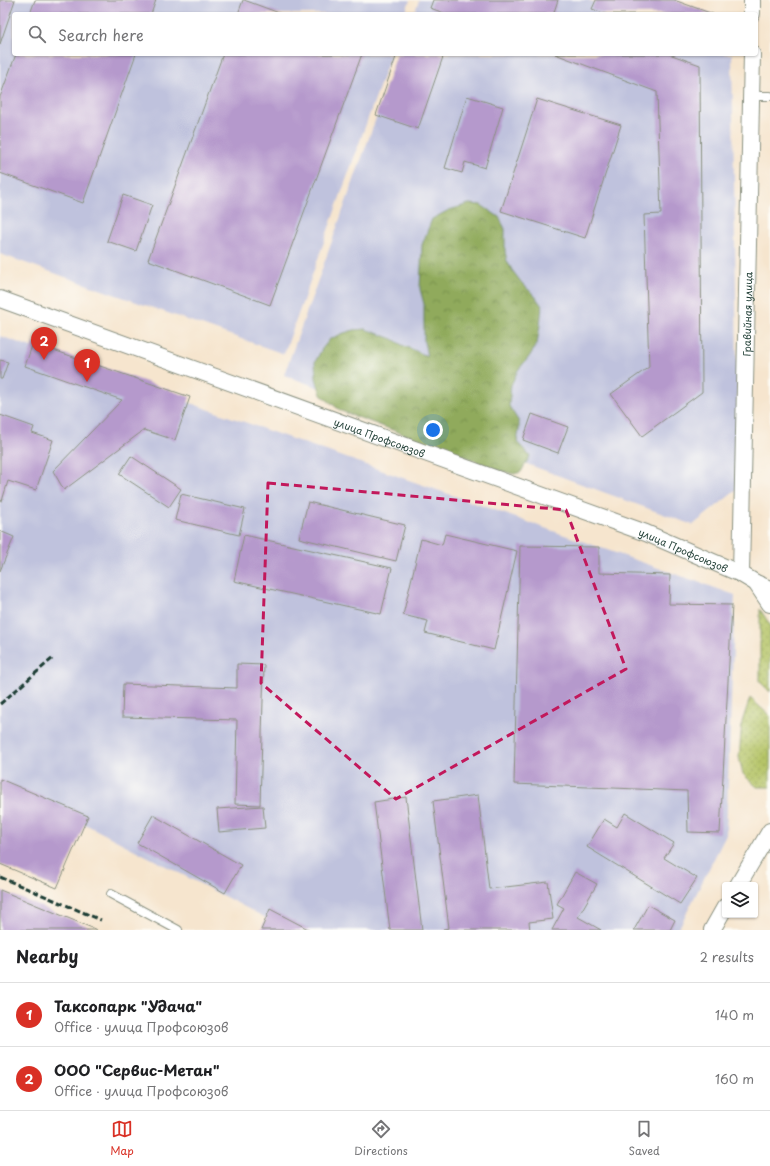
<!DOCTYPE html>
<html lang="en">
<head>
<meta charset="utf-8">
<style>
  :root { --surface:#fff; --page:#f6f6f6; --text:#202124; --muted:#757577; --line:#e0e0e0; --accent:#d93025 }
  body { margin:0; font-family:"Playpen Sans",sans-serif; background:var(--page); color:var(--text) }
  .controls { position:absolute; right:12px; bottom:12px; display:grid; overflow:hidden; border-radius:4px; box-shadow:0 1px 3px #0004 }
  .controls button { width:36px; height:36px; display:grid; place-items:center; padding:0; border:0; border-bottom:1px solid var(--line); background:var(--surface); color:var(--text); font:20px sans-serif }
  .you { position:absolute; left:433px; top:430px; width:14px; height:14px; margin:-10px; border:3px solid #fff; border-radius:50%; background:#1a73e8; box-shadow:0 0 0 6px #1a73e833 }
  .badge { display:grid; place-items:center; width:26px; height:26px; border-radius:50%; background:var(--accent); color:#fff; font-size:13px; font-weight:700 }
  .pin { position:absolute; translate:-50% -33px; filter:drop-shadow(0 1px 2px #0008) }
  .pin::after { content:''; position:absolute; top:21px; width:14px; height:12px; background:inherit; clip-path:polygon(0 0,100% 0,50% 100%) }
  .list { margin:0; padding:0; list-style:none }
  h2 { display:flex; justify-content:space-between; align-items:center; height:52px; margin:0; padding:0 16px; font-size:17px }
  h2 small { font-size:13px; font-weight:400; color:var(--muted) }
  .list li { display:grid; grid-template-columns:26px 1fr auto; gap:12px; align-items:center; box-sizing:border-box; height:64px; padding:0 16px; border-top:1px solid var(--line) }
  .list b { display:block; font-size:15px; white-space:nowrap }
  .list p { margin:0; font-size:13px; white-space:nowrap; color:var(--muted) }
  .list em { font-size:13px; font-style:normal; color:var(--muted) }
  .icon { flex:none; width:22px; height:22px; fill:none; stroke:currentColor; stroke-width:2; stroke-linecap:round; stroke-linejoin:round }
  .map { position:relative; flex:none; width:770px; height:930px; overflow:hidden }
  .search { position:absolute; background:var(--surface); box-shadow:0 1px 3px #0004; left:12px; right:12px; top:12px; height:44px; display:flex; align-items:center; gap:10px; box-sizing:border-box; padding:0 14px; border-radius:4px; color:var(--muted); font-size:15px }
  .sheet { height:180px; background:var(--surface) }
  nav { display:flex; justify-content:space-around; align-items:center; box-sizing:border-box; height:56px; border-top:1px solid var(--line); background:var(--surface); font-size:11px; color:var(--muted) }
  nav a { display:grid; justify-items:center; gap:2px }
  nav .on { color:var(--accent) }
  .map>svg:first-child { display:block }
  .industrial { fill:#bfc2dd }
  .grass { fill:url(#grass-dots); stroke:#6a804e }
  .forest { fill:url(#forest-crowns); stroke:#587448 }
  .building { fill:#b599cc }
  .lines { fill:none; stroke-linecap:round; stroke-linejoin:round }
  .service-casing { stroke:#8a9181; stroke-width:10 }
  .minor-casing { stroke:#8a9181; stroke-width:18 }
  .service { stroke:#fff; stroke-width:8 }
  .minor { stroke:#fff; stroke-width:16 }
  .rail { stroke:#1f3d34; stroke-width:3; stroke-dasharray:6 3; stroke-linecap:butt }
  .marked { fill:none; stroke:#c2185b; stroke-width:3; stroke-dasharray:8 5; stroke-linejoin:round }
  .labels { text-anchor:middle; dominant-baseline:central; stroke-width:3.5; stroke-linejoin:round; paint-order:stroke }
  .street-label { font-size:10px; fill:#1f3d34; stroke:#fdfcf7 }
</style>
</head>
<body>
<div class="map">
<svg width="770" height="930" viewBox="0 0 770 930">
  <defs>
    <pattern id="grass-dots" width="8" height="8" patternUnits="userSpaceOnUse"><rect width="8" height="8" fill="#b5c467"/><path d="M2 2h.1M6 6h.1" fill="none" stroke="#93a056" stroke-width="1.8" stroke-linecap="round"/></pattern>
    <pattern id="forest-crowns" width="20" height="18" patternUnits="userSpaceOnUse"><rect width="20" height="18" fill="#90aa5c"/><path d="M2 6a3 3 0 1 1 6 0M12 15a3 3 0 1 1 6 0" fill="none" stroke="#758c4d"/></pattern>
  </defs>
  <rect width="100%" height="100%" fill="#fdfcf7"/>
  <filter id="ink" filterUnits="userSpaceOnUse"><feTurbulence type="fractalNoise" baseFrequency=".025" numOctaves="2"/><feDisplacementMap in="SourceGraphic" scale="8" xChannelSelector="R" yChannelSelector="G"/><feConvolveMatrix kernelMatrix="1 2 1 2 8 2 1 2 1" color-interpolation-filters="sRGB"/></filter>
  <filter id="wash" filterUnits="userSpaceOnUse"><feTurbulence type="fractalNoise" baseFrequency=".012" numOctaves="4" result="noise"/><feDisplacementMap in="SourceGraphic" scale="16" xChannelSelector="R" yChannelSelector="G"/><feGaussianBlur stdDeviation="0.9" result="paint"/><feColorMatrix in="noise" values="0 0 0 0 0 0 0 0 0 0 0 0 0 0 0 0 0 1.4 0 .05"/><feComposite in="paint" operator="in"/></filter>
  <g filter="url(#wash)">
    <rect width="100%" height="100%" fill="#f6e5ce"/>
    <path class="industrial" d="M0,0h410l-5,14h-391v40h377l-107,300 -284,-100z
      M419,0h169l40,14h-214z
      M399,54h333l7,434 -46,37 -409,-150z
      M0,336l735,259 -9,240 -48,95h-389l-289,-150z"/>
    <path class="grass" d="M760,609l10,16v67l-10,-10z
      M750,698l20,18v71h-13l-14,-13 -4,-17 3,-35z"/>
    <path class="forest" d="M469,204l12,1 18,12 6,12v22l2,10 5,9 9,12 14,14 7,10 -2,19 -3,19 -8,13 -11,13 -7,15 -2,21 10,16v8l-2,12 13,14 -9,16 -7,2 -18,-4 -28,-12 -127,-47 -20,-16 -5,-17 -1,-16 7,-13 8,-10 14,-6 10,-3 11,-1 28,10 9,6 25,11 -3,-14v-38l-4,-15 2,-44 10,-26 17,-9z"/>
    <g id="blocks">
      <path class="building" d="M0,0h15l-15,44z
        M35,0h121l-5,14h-121z
        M243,0h1l38,14h-44z
        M433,0h125l-4,12 6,2h-113l-17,-6z
        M596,0h78l39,14h-107l-14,-5z
        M16,54h120l-53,149 -83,-30v-76z
        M223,54h139l-92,251 -122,-45z
        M397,54h47l-26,75 -42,-14z
        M555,54h114l31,11 2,327 -60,44 -31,-42 38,-27 -5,-152 17,-1 -4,-122z
        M467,96l36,11 -18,61 -20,-6 -3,11 -17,-5z
        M537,99l84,26 -36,113 -84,-27z
        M123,195l29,10 -16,46 -29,-10z
        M33,343l157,54 -15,43 -31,-10 -80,60 -11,-19 69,-71 -97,-34z
        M0,360l8,2 -6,17h-2z
        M532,414l36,13 -10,26 -35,-13z
        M0,415l34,12 -2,6 21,7 -17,50 -28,-9 -6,20 -2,-1z
        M131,456l50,33 -12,18 -50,-33z
        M181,494l64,15 -6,26 -64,-15z
        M308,502l97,23 -9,36 -97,-23z
        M0,531l14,6 -14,34z
        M445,534l72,17 -23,99 -69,-17 3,-12 -25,-6 18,-76 21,6z
        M244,535l148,33 -11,46 -147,-33z
        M520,546l79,1v26l71,2 -1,29 63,1 -12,228 -32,-1 -1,-41 -173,-7z
        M237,664l27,1 -4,140 -25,-1 2,-84 -115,-3 1,-33 114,4z
        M0,779l88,37 -31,72 -57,-24z
        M478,795l11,94 59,-7 5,37 -24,3 1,8h-86l-1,-1 6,-1 -16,-127z
        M406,797l16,133h-32l-16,-128z
        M263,806l2,22 -46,4 -2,-23z
        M625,813l49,30 -10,15 33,20 -17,26 -93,-57 17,-28 13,8z
        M153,815l88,50 -16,28 -88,-50z
        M575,872l22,12 -19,33 23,13h-49l12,-22 -7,-4z
        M0,890l97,40h-97z
        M648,905l27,15 -5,10h-36z
        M270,909l40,21h-49z"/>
    </g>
  </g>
  <g filter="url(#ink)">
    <use href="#blocks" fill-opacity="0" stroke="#8a9181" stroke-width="1"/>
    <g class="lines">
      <g class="service-casing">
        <path id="service" d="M752,96h18
          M111,894l67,36"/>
      </g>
      <g class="minor-casing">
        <g id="minor">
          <path d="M752,14v-14"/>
          <path id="s1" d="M0,299l646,234 95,41 15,9 14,6"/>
          <path id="s2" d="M741,574l11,-520"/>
          <path d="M756,583l14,21"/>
          <path d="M738,885l32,-54"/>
          <path d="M712,930l13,-23"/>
        </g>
      </g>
      <use href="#service" class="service"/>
      <use href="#minor" class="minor"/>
      <path class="rail" d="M0,704l53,-46
        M0,877l101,43"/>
    </g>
  </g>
  <path class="marked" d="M268,483l298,27 60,159 -230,130 -135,-116z"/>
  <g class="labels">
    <g class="street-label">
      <text stroke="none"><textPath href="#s2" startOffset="260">Гравийная улица</textPath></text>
      <text stroke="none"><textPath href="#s1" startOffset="404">улица Профсоюзов</textPath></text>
      <text stroke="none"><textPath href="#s1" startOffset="728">улица Профсоюзов</textPath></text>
    </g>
  </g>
</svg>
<div class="controls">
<button><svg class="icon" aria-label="layers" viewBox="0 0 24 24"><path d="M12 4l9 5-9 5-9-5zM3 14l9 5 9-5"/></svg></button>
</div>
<div class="you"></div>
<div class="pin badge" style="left:87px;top:382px">1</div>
<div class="pin badge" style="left:44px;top:360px">2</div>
<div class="search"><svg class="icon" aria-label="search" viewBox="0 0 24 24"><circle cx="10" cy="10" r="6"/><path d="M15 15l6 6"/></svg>Search here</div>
</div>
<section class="sheet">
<h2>Nearby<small>2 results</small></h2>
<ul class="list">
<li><span class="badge">1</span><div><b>Таксопарк &quot;Удача&quot;</b><p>Office · улица Профсоюзов</p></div><em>140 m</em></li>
<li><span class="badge">2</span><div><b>ООО &quot;Сервис-Метан&quot;</b><p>Office · улица Профсоюзов</p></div><em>160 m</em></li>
</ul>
</section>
<nav>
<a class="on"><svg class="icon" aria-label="map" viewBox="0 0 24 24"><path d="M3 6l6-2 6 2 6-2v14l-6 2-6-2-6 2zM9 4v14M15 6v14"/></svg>Map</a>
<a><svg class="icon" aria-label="directions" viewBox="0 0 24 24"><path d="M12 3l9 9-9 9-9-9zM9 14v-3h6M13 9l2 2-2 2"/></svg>Directions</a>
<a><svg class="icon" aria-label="saved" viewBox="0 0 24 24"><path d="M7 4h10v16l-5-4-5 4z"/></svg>Saved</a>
</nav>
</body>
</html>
